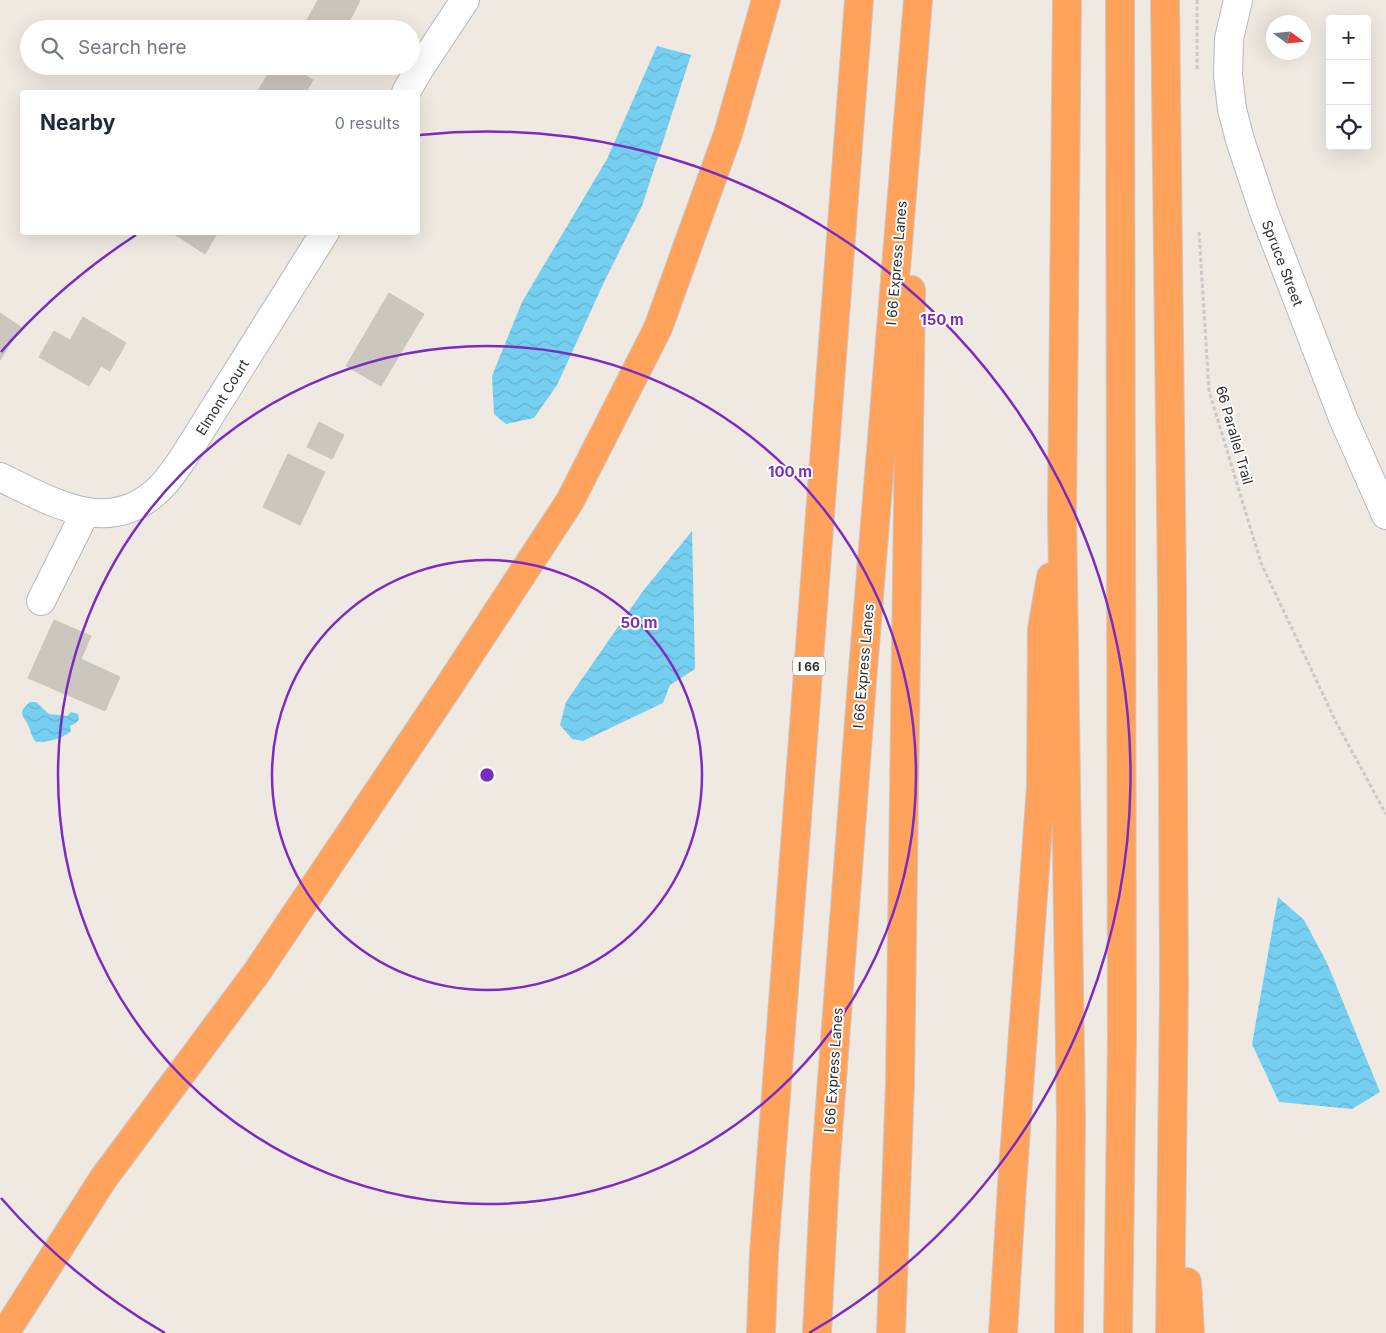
<!DOCTYPE html>
<html lang="en">
<head>
<meta charset="utf-8">
<style>
  :root { --surface:#fff; --page:#f2f2f3; --text:#1f2937; --muted:#747a83; --line:#e0e1e3 }
  body { margin:0; font-family:Inter,sans-serif; background:var(--page); color:var(--text) }
  .controls { position:absolute; right:15px; top:15px; display:grid; overflow:hidden; border-radius:5px; box-shadow:0 5px 20px #0002 }
  .controls button { width:45px; height:45px; display:grid; place-items:center; padding:0; border:0; border-bottom:1px solid var(--line); background:var(--surface); color:var(--text); font:25px sans-serif }
  .compass { position:absolute; left:1266px; top:15px; width:45px; height:45px; border-radius:50%; background:var(--surface); box-shadow:0 5px 20px #0002; rotate:105deg }
  .list { margin:0; padding:0; list-style:none }
  h2 { display:flex; justify-content:space-between; align-items:center; height:65px; margin:0; padding:0 20px; font-size:21px }
  h2 small { font-size:16px; font-weight:400; color:var(--muted) }
  .icon { flex:none; width:28px; height:28px; fill:none; stroke:currentColor; stroke-width:2; stroke-linecap:round; stroke-linejoin:round }
  .map { position:relative; flex:none; width:1386px; height:1333px; overflow:hidden }
  .search { position:absolute; background:var(--surface); box-shadow:0 5px 20px #0002; left:20px; top:20px; width:400px; height:55px; display:flex; align-items:center; gap:12px; box-sizing:border-box; padding:0 18px; border-radius:28px; color:var(--muted); font-size:19px }
  .panel { position:absolute; background:var(--surface); box-shadow:0 5px 20px #0002; left:20px; top:90px; width:400px; height:145px; border-radius:5px }
  .map>svg:first-child { display:block }
  .water { fill:url(#water-waves) }
  .building { fill:#cbc7bf; stroke:#cbc5ba }
  .lines { fill:none; stroke-linecap:round; stroke-linejoin:round }
  .minor-casing { stroke:#b4b7c1; stroke-width:30 }
  .motorway-casing { stroke:#c9c9c9; stroke-width:30 }
  .path { stroke:#c9c9c9; stroke-width:3; stroke-dasharray:4 2.5; stroke-linecap:butt }
  .minor { stroke:#fff; stroke-width:28 }
  .motorway { stroke:#ffa35c; stroke-width:28 }
  .ring { fill:none; stroke:#7b2cbf; stroke-width:2.5 }
  .labels { text-anchor:middle; dominant-baseline:central; stroke-width:4; stroke-linejoin:round; paint-order:stroke }
  .shield { fill:#fff; stroke:#6d6d6d; stroke-width:1 }
  .shield-label { font-size:12px; font-weight:bold; fill:#2e2e2e }
  .street-label { font-size:14px; fill:#2e2e2e; stroke:#fff }
  .centre { fill:#7b2cbf; stroke:#fff; stroke-width:2.5 }
  .ring-label { font-size:15px; text-anchor:middle; font-weight:bold; fill:#7b2cbf; stroke:#fff; stroke-width:4; stroke-linejoin:round; paint-order:stroke }
</style>
</head>
<body>
<div class="map">
<svg width="1386" height="1333" viewBox="0 0 1386 1333">
  <defs>
    <pattern id="water-waves" width="16" height="10" patternUnits="userSpaceOnUse" patternTransform="scale(1.25)"><rect width="16" height="10" fill="#75cff0"/><path d="M0 5q4-4 8 0t8 0" fill="none" stroke="#66b2ce"/></pattern>
  </defs>
  <rect width="100%" height="100%" fill="#efe9e1"/>
  <path class="water" d="M657,46l34,9 -49,151 -37,74 -48,105 -23,33 -28,6 -12,-10 -2,-38 30,-74 85,-143z
    M692,531l3,138 -25,16 -7,18 -80,38 -11,-2 -12,-14 6,-23 77,-111z
    M30,702h6l13,12 18,2 4,-4 7,2 1,5 -3,4 -6,3 1,5c-8,8 -24,11 -35,11 -5,-6 -4,-8 -7,-15 -4,-11 -14,-13 1,-25z
    M1278,897l26,23 23,43 53,129 -28,17 -73,-7 -27,-58z"/>
  <path class="building" d="M318,0h40l2,1 -15,28h-22l-16,-9z
    M273,66h17l23,14 -7,12h-49z
    M171,232h47l-13,22z
    M389,293l35,21 -43,72 -35,-20z
    M0,313l21,14 -21,33z
    M83,317l43,26 -16,28 -9,-5 -12,20 -50,-29 15,-26 16,9z
    M319,422l25,13 -12,24 -25,-12z
    M288,454l37,18 -25,53 -37,-18z
    M54,620l37,16 -10,23 39,18 -15,34 -77,-33z"/>
  <g class="lines">
    <g class="minor-casing">
      <path id="minor" d="M1238,0l-9,39 -1,36 4,34 8,31 24,72 79,206 43,97
        M406,92l14,-24 45,-68
        M0,477c53,25 110,62 161,10 9,-9 16,-20 23,-30l141,-225
        M41,601l44,-88"/>
    </g>
    <g class="motorway-casing">
      <path id="motorway" d="M1067,0l-5,513 9,606 -2,214
        M1165,0l7,592 2,395 -4,346
        M1187,1282l3,51
        M5,1333l98,-154 154,-207 190,-283 123,-188 88,-173 70,-194 38,-134
        M761,1333l3,-80c31,-418 64,-835 95,-1253
        M817,1333l8,-160 37,-491 56,-682
        M891,1333l9,-251 11,-792
        M1003,1333l9,-148 29,-399 1,-157 9,-52
        M1118,1333l4,-296 -2,-1037"/>
    </g>
    <path class="path" d="M1197,69v-69
      M1199,232l10,159 52,172 75,159 50,92"/>
    <use href="#minor" class="minor"/>
    <use href="#motorway" class="motorway"/>
  </g>
  <g class="ring">
    <circle cx="487" cy="775" r="215"/>
    <circle cx="487" cy="775" r="429"/>
    <path d="M165 1333A644 644 0 0 1 1 1198M1 352A644 644 0 0 1 136 235M420 135A644 644 0 0 1 809 1333"/>
  </g>
  <g class="labels">
    <rect class="shield" x="793" y="656.5" width="32" height="19" rx="4"/>
    <g class="shield-label">
      <text x="809" y="666">I 66</text>
    </g>
    <g class="street-label">
      <text transform="translate(896 263) rotate(-85)">I 66 Express Lanes</text>
      <text transform="translate(1283 263) rotate(69)">Spruce Street</text>
      <text transform="translate(222 397) rotate(-58)">Elmont Court</text>
      <text transform="translate(1235 435) rotate(74)">66 Parallel Trail</text>
      <text transform="translate(863 666) rotate(-85)">I 66 Express Lanes</text>
      <text transform="translate(833 1070) rotate(-86)">I 66 Express Lanes</text>
    </g>
  </g>
  <circle cx="487" cy="775" r="8" class="centre"/>
  <g class="ring-label">
    <text x="942" y="325">150 m</text>
    <text x="790" y="477">100 m</text>
    <text x="639" y="628">50 m</text>
  </g>
</svg>
<div class="controls">
<button>+</button>
<button>−</button>
<button><svg class="icon" aria-label="locate" viewBox="0 0 24 24"><circle cx="12" cy="12" r="6"/><path d="M12 2v4M12 18v4M2 12h4M18 12h4"/></svg></button>
</div>
<svg class="compass" viewBox="-18 -18 36 36"><path d="M0-13l5 13h-10z" fill="#e53935"/><path d="M0 13l5-13h-10z" fill="#747a83"/></svg>
<div class="search"><svg class="icon" aria-label="search" viewBox="0 0 24 24"><circle cx="10" cy="10" r="6"/><path d="M15 15l6 6"/></svg>Search here</div>
<section class="panel">
<h2>Nearby<small>0 results</small></h2>
<ul class="list">
</ul>
</section>
</div>
</body>
</html>
